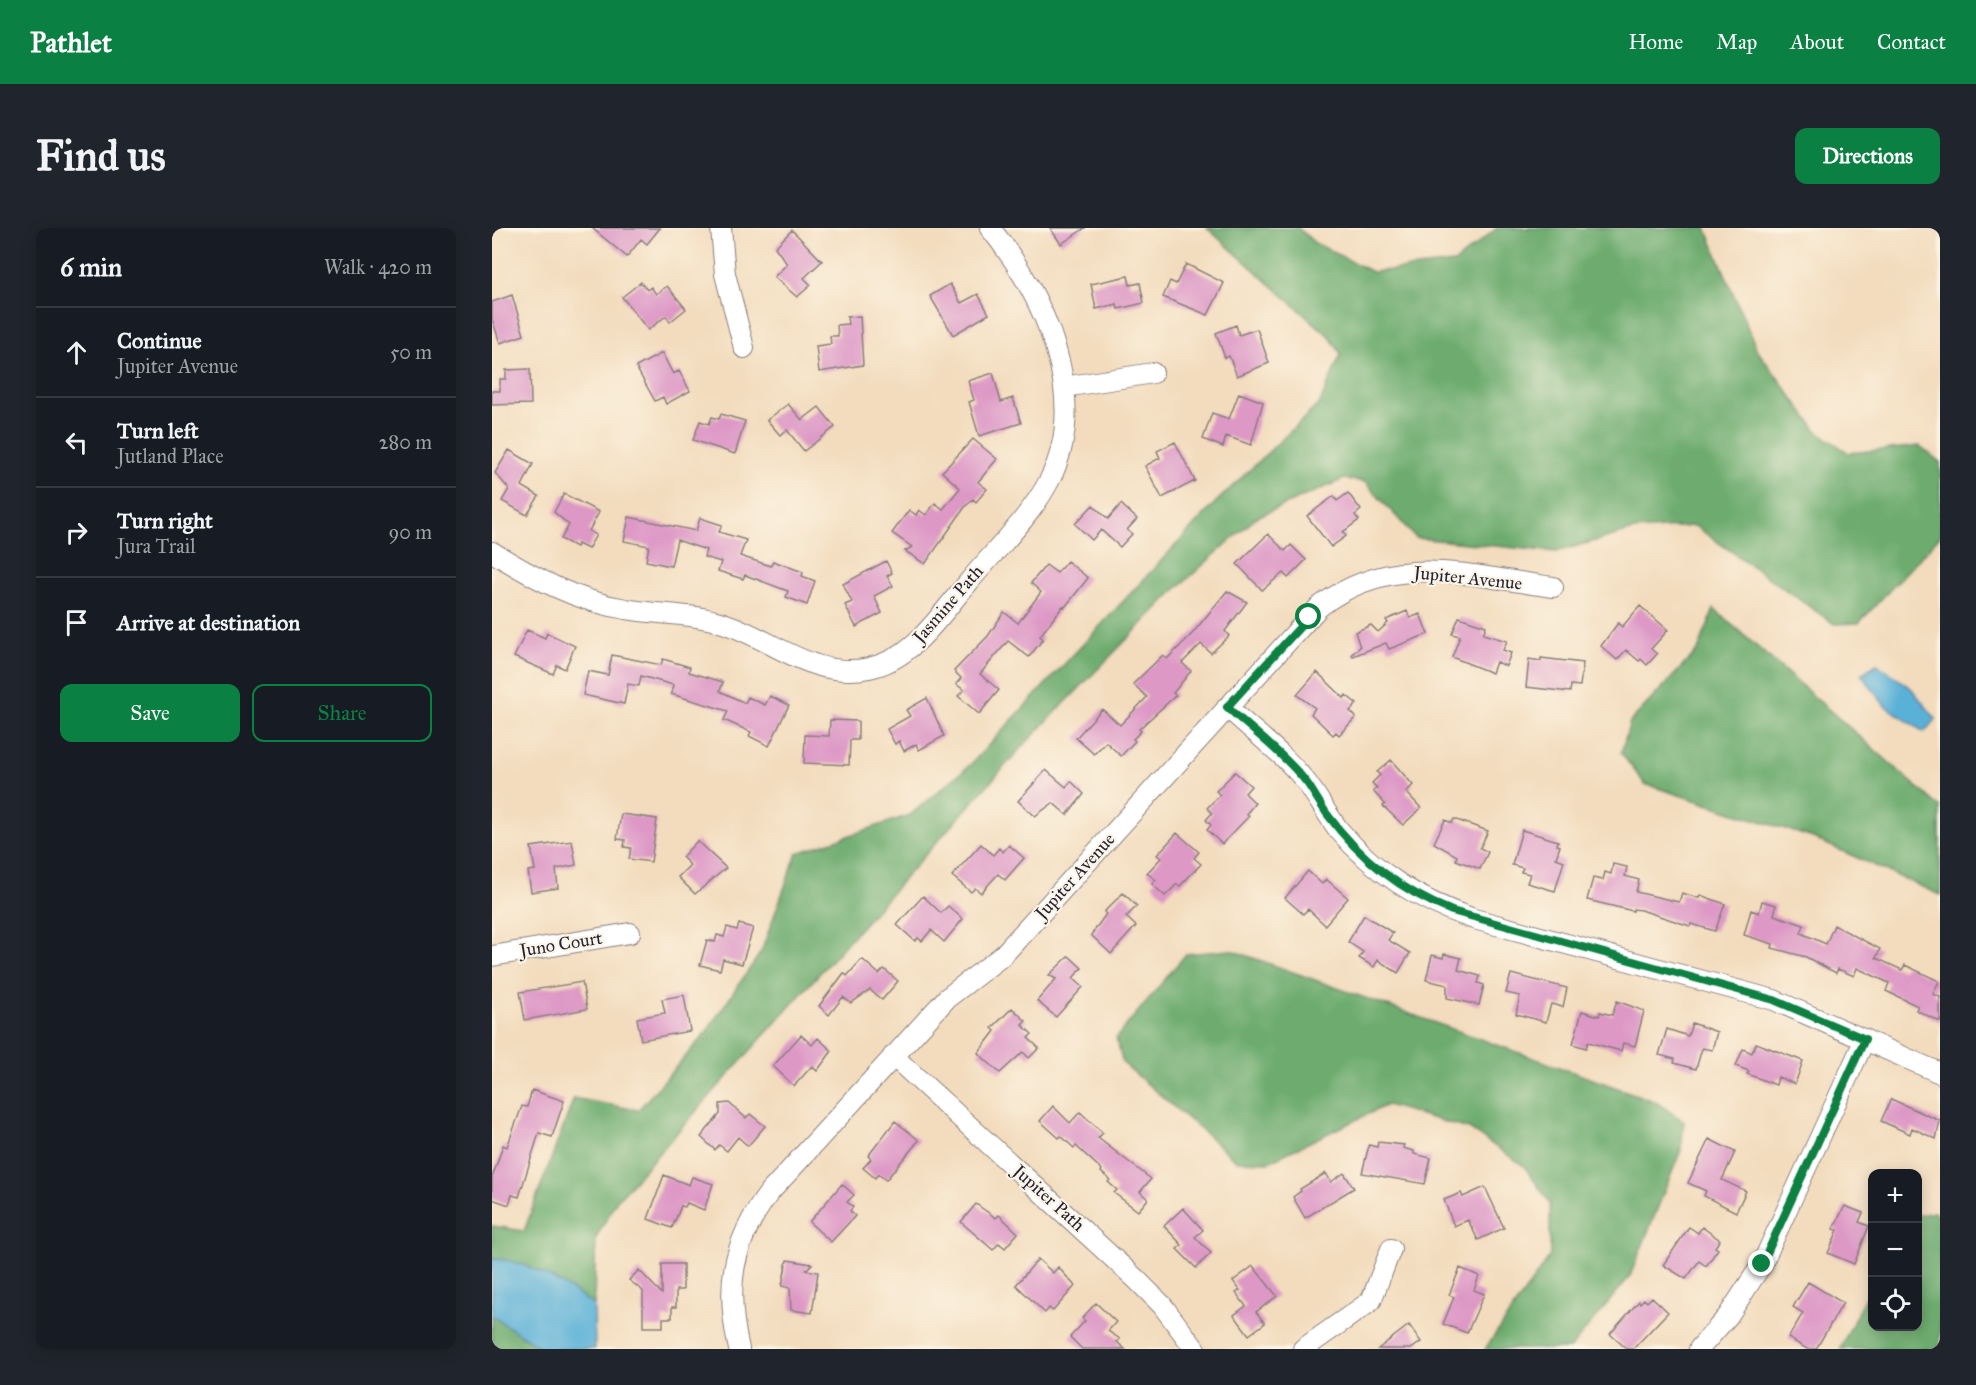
<!DOCTYPE html>
<html lang="en">
<head>
<meta charset="utf-8">
<style>
  :root { --surface:#171b24; --page:#20242c; --text:#f1f3f6; --muted:#9ea1a6; --line:#363941; --accent:#0b8043 }
  body { margin:0; font-family:"IM FELL Great Primer",serif; background:var(--page); color:var(--text) }
  .controls { position:absolute; right:18px; bottom:18px; display:grid; overflow:hidden; border-radius:12px; box-shadow:0 3px 15px #0003 }
  .controls button { width:54px; height:54px; display:grid; place-items:center; padding:0; border:0; border-bottom:2px solid var(--line); background:var(--surface); color:var(--text); font:30px sans-serif }
  .stop { position:absolute; width:18px; height:18px; margin:-14px; border:4px solid #0b8043; border-radius:50%; background:#fff }
  .stop.end { background:#0b8043; border-color:#fff; box-shadow:0 2px 6px #0008 }
  .list { margin:0; padding:0; list-style:none }
  h2 { display:flex; justify-content:space-between; align-items:center; height:78px; margin:0; padding:0 24px; font-size:26px }
  h2 small { font-size:20px; font-weight:400; color:var(--muted) }
  .list li { display:grid; grid-template-columns:39px 1fr auto; gap:18px; align-items:center; box-sizing:border-box; height:90px; padding:0 24px; border-top:2px solid var(--line) }
  .list b { display:block; font-size:22px; white-space:nowrap }
  .list p { margin:0; font-size:20px; white-space:nowrap; color:var(--muted) }
  .list em { font-size:20px; font-style:normal; color:var(--muted) }
  .actions { display:flex; gap:12px; padding:18px 24px }
  .actions a { flex:1; padding:14px 0; border:2px solid var(--accent); border-radius:12px; text-align:center; font-size:21px; color:var(--accent) }
  .actions .main { background:var(--accent); color:#fff }
  .icon { flex:none; width:33px; height:33px; fill:none; stroke:currentColor; stroke-width:2; stroke-linecap:round; stroke-linejoin:round }
  .map { position:relative; flex:none; width:1448px; height:1121px; overflow:hidden; border-radius:12px }
  header { display:flex; align-items:center; gap:36px; box-sizing:border-box; height:84px; padding:0 30px; background:var(--accent); color:#fff }
  header strong { font-size:28px }
  nav { display:flex; gap:33px; margin-inline-start:auto; font-size:21px }
  .intro { display:flex; align-items:center; justify-content:space-between; box-sizing:border-box; height:144px; padding:0 36px }
  h1 { margin:0; font-size:42px }
  .button { padding:15px 27px; border-radius:12px; background:var(--accent); color:#fff; font-size:21px; font-weight:700 }
  main { display:flex; gap:36px; padding:0 36px }
  aside { flex:1; background:var(--surface); border-radius:12px; box-shadow:0 3px 15px #0003 }
  .map>svg:first-child { display:block }
  .forest { fill:#6dac6e; stroke:#486754; stroke-width:1.5 }
  .water { fill:#5ab1d7; stroke:#3e6a89; stroke-width:1.5 }
  .building { fill:#dd98c6 }
  .lines { fill:none; stroke-linecap:round; stroke-linejoin:round }
  .street-casing { stroke:#8a7f7c; stroke-width:22 }
  .street { stroke:#fff; stroke-width:20 }
  .route { stroke:#0b8043; stroke-width:8 }
  .labels { text-anchor:middle; dominant-baseline:central; stroke-width:4.5; stroke-linejoin:round; paint-order:stroke }
  .street-label { font-size:18px; fill:#22223b; stroke:#fcf5e5 }
</style>
</head>
<body>
<header>
<strong>Pathlet</strong>
<nav><a>Home</a><a>Map</a><a>About</a><a>Contact</a></nav>
</header>
<div class="intro"><h1>Find us</h1><a class="button">Directions</a></div>
<main>
<aside>
<h2>6 min<small>Walk · 420 m</small></h2>
<ul class="list">
<li><svg class="icon" aria-label="ahead" viewBox="0 0 24 24"><path d="M12 20V5M6 11l6-6 6 6"/></svg><div><b>Continue</b><p>Jupiter Avenue</p></div><em>50 m</em></li>
<li><svg class="icon" aria-label="left" viewBox="0 0 24 24"><path d="M17 20v-9H6M10 6l-5 5 5 5"/></svg><div><b>Turn left</b><p>Jutland Place</p></div><em>280 m</em></li>
<li><svg class="icon" aria-label="right" viewBox="0 0 24 24"><path d="M7 20v-9h11M14 6l5 5-5 5"/></svg><div><b>Turn right</b><p>Jura Trail</p></div><em>90 m</em></li>
<li><svg class="icon" aria-label="arrive" viewBox="0 0 24 24"><path d="M6 21V4h12l-3 4 3 4H6"/></svg><div><b>Arrive at destination</b></div></li>
</ul>
<div class="actions"><a class="main">Save</a><a>Share</a></div>
</aside>
<div class="map">
<svg width="1448" height="1121" viewBox="0 0 1448 1121">
  <rect width="100%" height="100%" fill="#fcf5e5"/>
  <filter id="ink" filterUnits="userSpaceOnUse"><feTurbulence type="fractalNoise" baseFrequency=".0167" numOctaves="2"/><feDisplacementMap in="SourceGraphic" scale="12" xChannelSelector="R" yChannelSelector="G"/><feConvolveMatrix kernelMatrix="1 2 1 2 8 2 1 2 1" color-interpolation-filters="sRGB"/></filter>
  <filter id="wash" filterUnits="userSpaceOnUse"><feTurbulence type="fractalNoise" baseFrequency=".008" numOctaves="4" result="noise"/><feDisplacementMap in="SourceGraphic" scale="24" xChannelSelector="R" yChannelSelector="G"/><feGaussianBlur stdDeviation="1.35" result="paint"/><feColorMatrix in="noise" values="0 0 0 0 0 0 0 0 0 0 0 0 0 0 0 0 0 1.4 0 .05"/><feComposite in="paint" operator="in"/></filter>
  <g filter="url(#wash)">
    <rect width="100%" height="100%" fill="#f3dcbd"/>
    <path class="forest" d="M715,0h91l17,15 57,29 82,-9 43,-35h209l51,122 61,82 31,21 71,-7 20,16v74l-81,87 -25,1 -139,-98 -61,4 -78,22 -140,-14 -51,-56 -21,-3 -87,38 -82,73 -155,159 -403,451 -21,38 -2,67c-29,-19 -66,-45 -102,-46v-33l32,5 50,-133 64,12 67,-76 56,-82 36,-99 113,-38 61,-51 245,-262 104,-99 21,-49 -11,-17z
      M1222,381l226,198v88l-127,-57 -168,-54 -24,-31 9,-31 68,-72z
      M739,722l423,151 30,20 -3,29 -51,126 -60,73h-85l65,-93v-53l-26,-37 -55,-37 -82,-24 -119,57 -31,-1 -114,-98 -7,-25 70,-84z
      M1442,984l6,7v130h-100l32,-66v43h46v-111z
      M0,1088l48,30 2,3h-50z"/>
    <path class="water" d="M1385,436l34,24 25,31 -12,13 -39,-26 -24,-32z
      M0,1031c36,0 73,27 102,46l1,44h-53l-50,-33z"/>
    <g id="blocks">
      <path class="building" d="M100,0h68l-13,16 -6,-5 -14,18z
        M558,0h35l-24,16z
        M300,2l30,31 -18,17 7,7 -14,12 -23,-20 13,-13 -12,-17z
        M694,36l38,19 -16,32 -45,-18 7,-16 6,3z
        M636,48l2,9 10,-2 4,20 -26,6 -1,-5 -21,5 -5,-25z
        M149,54l6,8 4,-3 5,7 11,-8 19,23 -16,13 -4,-6 -18,14 -26,-33z
        M458,56l11,19 17,-9 11,20 -36,21 -23,-39z
        M20,67l12,40 -24,8 -8,-24v-17z
        M368,88l3,49 -44,7 -3,-26 15,-2 -1,-8h8l-1,-11 11,-1 -1,-7z
        M744,97l3,10 18,-6 12,34 -32,13 -8,-20 -4,2 -9,-25z
        M170,125l11,21 6,-3 11,20 -24,13 -3,-7 -8,4 -19,-34z
        M38,141l1,35 -39,1v-14h8v-12h6v-9z
        M501,145l8,29 12,-4 8,25 -42,13 -10,-34 5,-2 -6,-19z
        M747,165l24,9 -12,43 -25,-9 -3,11 -20,-8 9,-26 17,6z
        M296,176l14,16 17,-13 16,20 -31,24 -17,-21 -7,5 -13,-15z
        M229,186l24,7 -10,33 -42,-14 7,-19 9,3 3,-7 7,2z
        M481,211l24,20 -19,23 9,7 -11,13 -3,-3 -8,8 -40,57 -20,-13 7,-4 -20,-14 17,-23 7,5 3,-5 7,5 9,-12 8,6 17,-21 -18,-16z
        M683,214l20,39 -33,17 -17,-32 15,-8 -3,-7z
        M17,222l24,14 -11,22 17,10 -12,19 -25,-14 7,-12 -14,-16z
        M856,265l13,17 -6,5 4,5 -16,12 3,4 -15,11 -24,-31 27,-20 3,5z
        M72,266l35,18 -10,19 7,4 -8,14 -10,-5 -2,3 -15,-8 8,-14 -15,-13z
        M629,276l16,15 -10,11 5,4 -12,13 -19,-17 -9,10 -17,-16 18,-19 15,14z
        M137,289l67,14 4,-13 22,7 -3,7 27,8 -6,16 31,10 2,-5 30,11 -1,4 13,5 -8,24 -21,-8 2,-6 -43,-16 -2,4 -25,-8 3,-9 -17,-5 2,-7 -29,-10 -6,26 -25,-5 3,-15 -25,-5z
        M776,306l17,17 6,-6 15,15 -18,18 -5,-5 -21,17 -25,-26z
        M394,333l6,12 -5,3 6,10 -19,10 8,17 -26,14 -11,-22 7,-3 -9,-18z
        M575,333l21,17 -23,29 -2,-1 -23,30 3,3 -14,18 -21,-16 -28,33 19,16 -20,24 -21,-18 6,-6 -8,-6 5,-6 -7,-7 34,-35 16,-24 14,11 23,-31 -10,-9 15,-18 11,8z
        M735,363l20,11 -22,29 4,5 -18,17 -10,-9 -19,19 9,8 -18,22 3,2 -37,34 2,2 -8,8 2,2 -14,15 -15,-14 -12,12 -18,-16 26,-29 18,16 7,-7 20,-21 -14,-13 30,-29 4,4 25,-25z
        M1148,378l28,24 -17,19 6,5 -10,11 -6,-6 -2,2 -13,-11 -9,10 -16,-14 17,-23 4,4z
        M915,383l3,7 10,-4 8,20 -39,15 -3,-6 -33,13 -1,-2 8,-7 -5,-15 16,-7 7,7 10,-9 -2,-3z
        M967,389l27,9 -3,8 24,7 -4,9 8,3 -5,13 -10,-4 -4,11 -40,-16 8,-21 -8,-2z
        M35,402l18,8 2,-5 28,13 -10,23 -8,-4 -4,9 -39,-17z
        M120,427l49,10 2,-6 27,8 -1,5 34,10 -3,9 25,12 3,-6 17,8 5,-9 19,9 -20,41 -20,-10 2,-4 -27,-12 4,-9 -57,-17 2,-9 -32,-9 -2,10 -11,-2 -4,20 -41,-9 5,-24 20,4z
        M1049,430l42,5 -3,23 -9,-1 -1,7 -44,-5 3,-28 12,2z
        M825,444l27,26 2,-3 11,9 -7,7 6,6 -17,18 -3,-3 -3,3 -22,-21 4,-6 -18,-13z
        M435,470l17,38 -25,14 -3,-6 -12,7 -5,-10 -4,3 -8,-15 23,-13 -4,-6z
        M338,492l28,1v19h-8l-1,25 -45,-2 1,-28 24,1z
        M899,532l22,25 -7,7 15,16 -18,17 -20,-19 2,-2 -12,-13 4,-3 -5,-5 8,-8 -3,-3z
        M554,542l20,17 5,-6 13,13 -17,21 -14,-12 -18,13 -17,-15z
        M743,544l16,14 -6,7 10,10 -9,11 3,2 -27,28 -15,-14 4,-5 -5,-5 6,-7 -5,-5 13,-13 -4,-4z
        M129,586l36,5 -6,43 -22,-3 2,-11 -7,-1 1,-7 -8,-1z
        M962,591l34,12 -8,17 8,4 -8,17 -24,-9 1,-4 -23,-13 11,-23 7,3z
        M1030,602l36,11 -1,4 3,1 -4,12 8,3 -9,30 -28,-8 3,-9 -9,-2 2,-4 -11,-3z
        M685,605l22,19 -5,6 7,6 -21,22 -3,-2 -12,12 -13,-12 4,-4 -9,-7 14,-15 -4,-3z
        M80,613l4,24 -20,4 2,19 -27,4 -3,-21 7,-1 -4,-23z
        M205,613l29,27 -31,26 -17,-17 12,-12 -8,-8z
        M489,616l12,11 6,-7 4,4 6,-7 15,13 -19,22 -7,-6 -17,19 -6,-5 -4,4 -19,-16z
        M1121,636l14,3 -2,9 14,4 -3,12 43,10 3,-9 17,5 1,-3 25,9 -10,27 -24,-7 -1,2 -49,-16 -8,-1v2l-46,-11 6,-22 10,2 2,-8 6,2z
        M816,643l14,13 4,-5 22,19 -23,27 -17,-16 -5,5 -18,-16z
        M631,665l14,13 -11,11 10,9 -25,28 -20,-19 15,-21 -2,-2z
        M431,668l18,17 7,-7 15,13 -19,23 -13,-12 -9,11 -4,-3 -3,3 -18,-16z
        M1270,673l14,4 -2,10 30,10 -3,8 25,11 8,-19 46,24 -4,9 26,12 3,-5 34,16 -6,13 7,3v25l-24,-12 2,-4 -32,-15 3,-8 -32,-15 -3,8 -16,-7 -2,4 -30,-16 -34,-9 1,-4 -29,-9 7,-25 8,3z
        M872,687l29,18 -5,7 22,13 -12,20 -20,-13 -4,7 -15,-9 4,-6 -15,-10z
        M247,696l14,4 -11,36 -19,-5 -3,11 -20,-5 7,-25 8,2 2,-7 7,2 3,-10 10,3z
        M952,726l17,4 -3,12 22,6 -2,7 6,2 -5,20 -32,-7v-13l-21,-5 6,-25 11,3z
        M577,728l13,12 -9,10 10,9 -27,30 -19,-16 19,-22 -7,-4z
        M370,731l17,15 5,-5 14,12 -16,19 -12,-10 -19,13 -8,-6 -14,18 -10,-9 25,-33 3,3z
        M1019,746l56,14 -4,19 -12,-3 -5,18 -30,-8 4,-18 -14,-3z
        M90,754l5,27 -62,11 -5,-28z
        M192,767l6,36 -49,9 -4,-22 28,-5 -3,-14z
        M1125,773l27,10 -9,35 -12,-3 -2,8 -33,-9 -2,6 -13,-4 9,-33 17,5 1,-4 12,3z
        M520,780l14,13 -4,4 10,9 -4,4 11,10 -10,10 -6,-6 -23,21 -22,-20 17,-22 -3,-3z
        M1200,795l25,9 -5,18 -10,-2 -6,21 -22,-6 1,-4 -16,-4 8,-26 21,7z
        M309,807l11,10 6,-7 14,13 -15,20 -5,-5 -18,20 -21,-20z
        M1264,815l47,18 -8,23 -17,-7 -2,8 -29,-11 2,-3 -13,-5 7,-17 9,4z
        M40,862l32,11 -12,36 -13,-4 -20,64 -7,-2 -3,10 -17,-6v-21l11,-33 4,2 15,-41 5,1z
        M1399,871l49,22 -4,18 -24,-11 -2,6 -29,-13z
        M237,875l17,15 4,-4 15,12 -17,20 -10,-9 -11,14 -8,-6 -4,5 -14,-13 19,-23v-10z
        M561,878l17,17 10,-11 23,21 -5,5 53,41 -11,13 8,7 -10,12 -24,-18 3,-3 -9,-8 2,-2 -9,-8 1,-2 -26,-24 -2,2 -13,-12 -2,2 -19,-17z
        M403,893l24,19 -33,40 -8,-6 -3,4 -12,-10 8,-9 -3,-3z
        M1217,911l26,13 -13,28 24,11 -10,21 -32,-16 2,-5 -18,-8z
        M886,914l26,3 -1,3 11,3v3l17,4 -6,26 -63,-11 7,-28 8,2z
        M834,945l5,9 13,-9 10,15 -49,30 -12,-21 8,-6 -1,-2z
        M172,947l25,10 3,-8 21,7 -9,26 -17,-7 -2,4 -4,-1 -9,22 -24,-9z
        M350,956l12,11 -7,7 6,5 -3,4 5,5 -24,26 -22,-20z
        M993,959l19,41 -26,12 -10,-20 -14,6 -10,-26 17,-7 2,4z
        M484,976l20,14 3,-3 19,18 -13,15 -6,-5 -6,7 -32,-28z
        M1353,978l18,7 -4,9 10,4 -15,38 -26,-11 10,-23 -5,-1z
        M691,980l20,22 -8,7 16,16 -15,15 -19,-19 5,-4 -18,-19z
        M1197,999l9,6 4,-6 18,13 -5,7 3,2 -12,17 -7,-5 -13,18 -23,-14z
        M546,1031l15,14 5,-6 17,19 -22,25 -4,-3 -4,5 -29,-28z
        M295,1032l25,4 -6,6 12,2 -6,41 -21,-3 -1,-22 -8,-2z
        M170,1036h21v26h-7v17h-4v11h-9v9h-20v-36l-14,-11 10,-10 23,24z
        M761,1038l24,30 -21,16 9,11 -16,12 -15,-20 12,-9 -10,-13 4,-3 -7,-9z
        M968,1040l19,8 -5,14 10,4 -17,39 -24,-9 11,-27 -5,-2z
        M1316,1054l35,21 -27,46h-9l-19,-11 15,-25 -10,-6z
        M1160,1069l16,15 -35,37h-6l-17,-15 29,-33 1,2 4,-4 3,3z
        M604,1075l20,19 -8,9 12,8 -3,3 8,7h-43l-12,-12 15,-16 -3,-3z
        M917,1097l12,17 -10,7h-33z"/>
    </g>
  </g>
  <g filter="url(#ink)">
    <use href="#blocks" fill-opacity="0" stroke="#8a7f7c" stroke-width="1.5"/>
    <g class="lines">
      <g class="street-casing">
        <path id="street" d="M229,0l4,46 19,74
          M572,159l89,-14
          M0,324c43,26 83,49 134,57 33,6 65,4 97,14 50,16 90,57 146,45 44,-9 70,-52 98,-84 27,-33 62,-65 82,-103 43,-82 -6,-188 -59,-253
          M735,479c27,25 58,48 80,76 11,15 20,31 31,46 37,44 81,72 136,90l300,81 166,73
          M0,728l138,-23
          M401,828l243,223 26,26 33,44
          M247,1121c-14,-61 -8,-105 30,-156l178,-195 55,-42 317,-349c74,-57 149,-31 234,-20
          M811,1121l68,-48 20,-52
          M1207,1121l29,-33 34,-52 103,-225"/>
      </g>
      <use href="#street" class="street"/>
    </g>
  </g>
  <g class="lines" filter="url(#ink)">
    <path class="route" d="M817,389l-82,90c27,25 58,48 80,76 7,10 13,21 20,31 33,45 74,77 125,97l322,89 91,39 -103,225"/>
  </g>
  <g class="labels">
    <g class="street-label">
      <text transform="translate(976 350) rotate(6)">Jupiter Avenue</text>
      <text transform="translate(456 376) rotate(-49)">Jasmine Path</text>
      <text transform="translate(583 648) rotate(-48)">Jupiter Avenue</text>
      <text transform="translate(69 716) rotate(-9)">Juno Court</text>
      <text transform="translate(557 970) rotate(42)">Jupiter Path</text>
    </g>
  </g>
</svg>
<div class="controls">
<button>+</button>
<button>−</button>
<button><svg class="icon" aria-label="locate" viewBox="0 0 24 24"><circle cx="12" cy="12" r="6"/><path d="M12 2v4M12 18v4M2 12h4M18 12h4"/></svg></button>
</div>
<div class="stop" style="left:817px;top:389px"></div>
<div class="stop end" style="left:1270px;top:1036px"></div>
</div>
</main>
</body>
</html>
